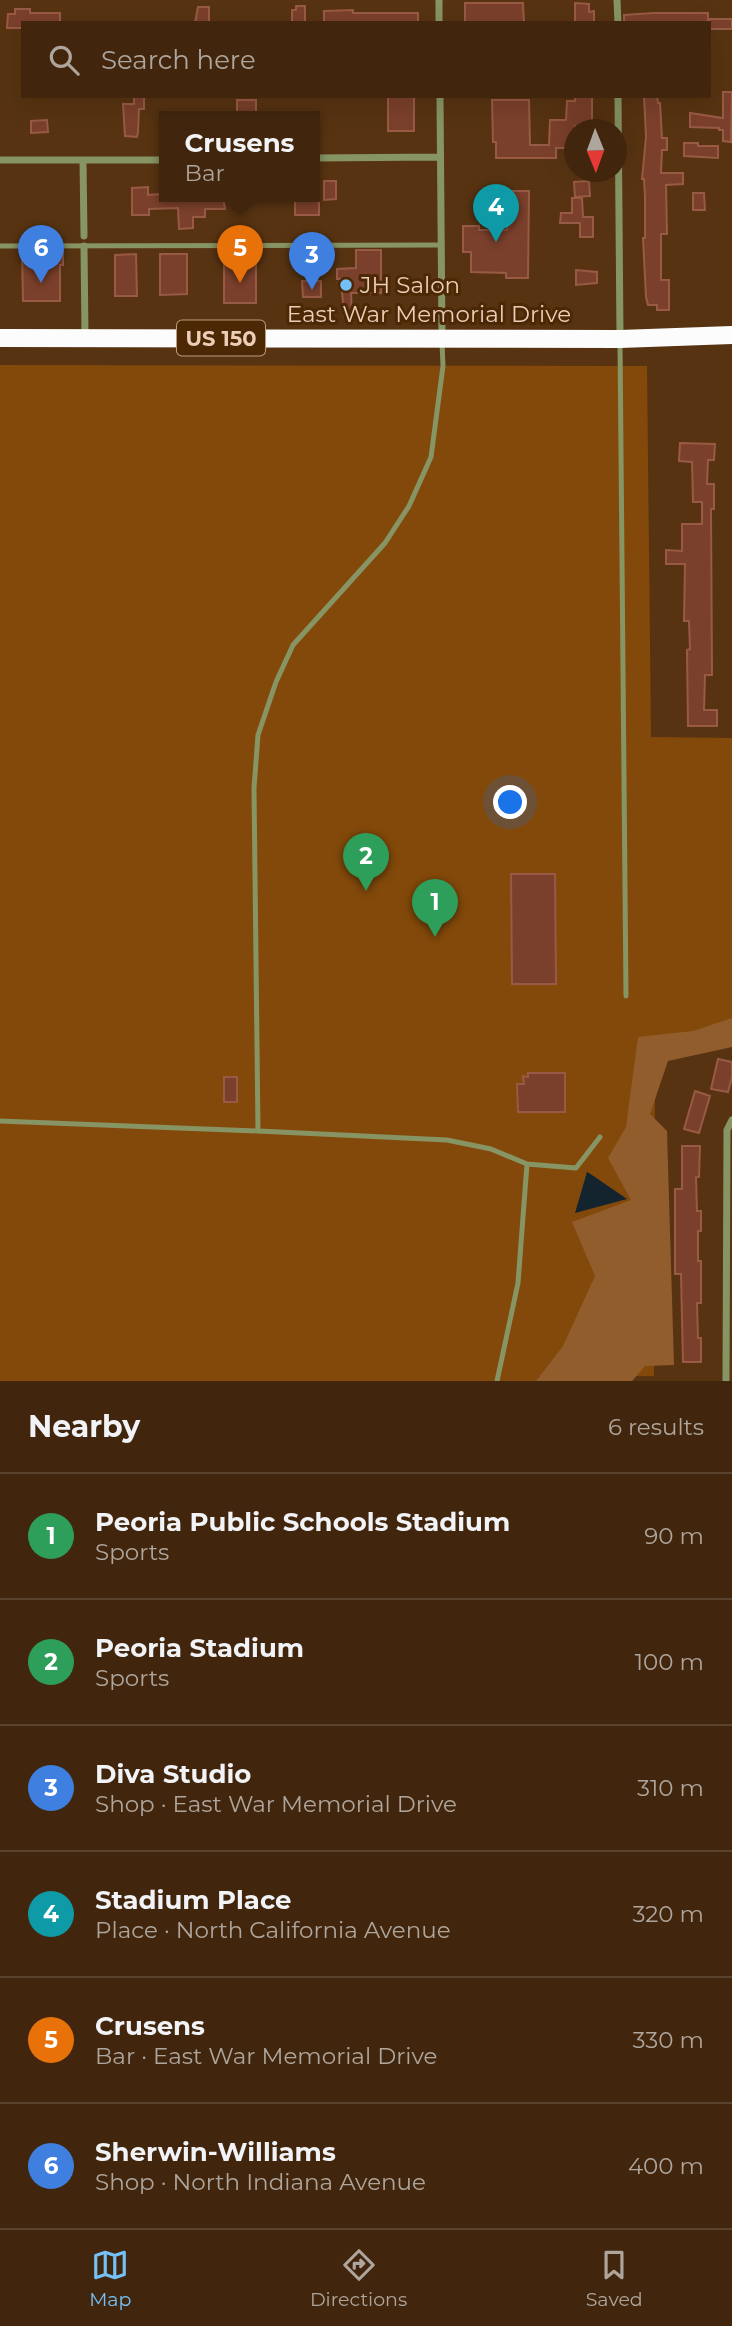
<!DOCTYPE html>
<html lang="en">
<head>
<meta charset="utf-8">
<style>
  :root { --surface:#41260d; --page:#4c321b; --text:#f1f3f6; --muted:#aea59d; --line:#5a432e; --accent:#73c1f6 }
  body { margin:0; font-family:Montserrat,sans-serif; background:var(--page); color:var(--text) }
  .compass { position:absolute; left:564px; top:119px; width:63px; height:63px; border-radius:50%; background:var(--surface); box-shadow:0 7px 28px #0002; rotate:179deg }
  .you { position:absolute; left:511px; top:803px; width:24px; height:24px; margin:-18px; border:5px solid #fff; border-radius:50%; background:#1a73e8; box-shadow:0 0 0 10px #1a73e833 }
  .badge { display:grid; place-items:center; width:46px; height:46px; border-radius:50%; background:var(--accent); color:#fff; font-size:23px; font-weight:700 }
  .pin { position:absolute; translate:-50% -58px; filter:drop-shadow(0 2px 4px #0008) }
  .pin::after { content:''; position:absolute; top:37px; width:24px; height:21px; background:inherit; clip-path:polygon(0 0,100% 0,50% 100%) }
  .popup { position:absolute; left:159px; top:111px; width:161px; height:91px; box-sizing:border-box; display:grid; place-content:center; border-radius:0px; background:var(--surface); filter:drop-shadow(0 2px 5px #0005); font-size:23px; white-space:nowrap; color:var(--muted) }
  .popup b { font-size:26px; color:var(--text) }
  .popup::after { content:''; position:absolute; left:50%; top:100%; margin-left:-14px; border:14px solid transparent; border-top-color:var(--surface) }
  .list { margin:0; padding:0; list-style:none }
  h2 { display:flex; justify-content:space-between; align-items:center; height:91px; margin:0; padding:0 28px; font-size:30px }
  h2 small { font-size:23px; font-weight:400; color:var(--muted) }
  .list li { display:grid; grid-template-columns:46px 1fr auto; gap:21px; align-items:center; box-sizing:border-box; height:126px; padding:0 28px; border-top:2px solid var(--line) }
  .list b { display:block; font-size:26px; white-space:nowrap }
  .list p { margin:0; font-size:23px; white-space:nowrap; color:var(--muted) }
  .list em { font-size:23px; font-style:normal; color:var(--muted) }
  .icon { flex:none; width:38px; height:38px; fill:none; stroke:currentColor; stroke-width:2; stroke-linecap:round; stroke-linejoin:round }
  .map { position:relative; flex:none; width:732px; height:1381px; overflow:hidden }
  .search { position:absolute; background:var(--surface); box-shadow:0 7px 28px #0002; left:21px; right:21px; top:21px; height:77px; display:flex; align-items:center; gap:18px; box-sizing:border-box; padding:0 24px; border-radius:0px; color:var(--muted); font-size:26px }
  .sheet { height:847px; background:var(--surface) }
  nav { display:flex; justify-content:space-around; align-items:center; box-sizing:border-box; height:98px; border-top:2px solid var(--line); background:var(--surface); font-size:19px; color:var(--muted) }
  nav a { display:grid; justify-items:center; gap:4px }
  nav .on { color:var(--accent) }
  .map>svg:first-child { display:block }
  .green { fill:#83490a }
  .forest { fill:#925d2d }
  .water { fill:#13242f }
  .building { fill:#7b402b; stroke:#985a44; stroke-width:2 }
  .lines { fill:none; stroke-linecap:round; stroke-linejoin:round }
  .lane { stroke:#879463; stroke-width:5 }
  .street { stroke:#879463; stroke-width:7 }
  .highway { stroke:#fcfcfc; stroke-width:18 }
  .poi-dot { fill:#73c1f6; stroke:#4c2804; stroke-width:2.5 }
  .labels { text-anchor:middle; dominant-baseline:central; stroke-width:6; stroke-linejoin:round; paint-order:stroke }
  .shield { fill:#4c2804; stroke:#bb9c82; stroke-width:2 }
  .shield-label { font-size:21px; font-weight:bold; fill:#ebceb8 }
  .poi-label { font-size:23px; fill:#ebceb8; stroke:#4c2804; text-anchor:start }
  .street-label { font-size:23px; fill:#ebceb8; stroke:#4c2804 }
</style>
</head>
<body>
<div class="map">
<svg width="732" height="1381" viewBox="0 0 732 1381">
  <rect width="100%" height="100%" fill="#573311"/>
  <path class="green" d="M0,365l647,1 4,371 81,1v306l-77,1 -1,331 -116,1v4h-538z"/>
  <path class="forest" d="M732,1018v29l-64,14 -18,53 17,17 7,234 -29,1 -13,15h-96l27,-35 32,-70 -23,-54 59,-22 -23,-42 18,-31 12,-90 55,-6z"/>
  <path class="water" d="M587,1172l2,1 38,26 -52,14z"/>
  <path class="building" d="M465,3h58l1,20h-59z
    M575,3l14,1v8l5,-1v11h-19z
    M296,6h9v17h-13v-13h4z
    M198,7h11v16h-14z
    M15,9h15v4h30v10h-37v5h-16l1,-14h7z
    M353,10v3h65v10h-94v-12z
    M653,13h55v10h-84v-8z
    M709,19h23v10h-23z
    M723,92h9l-1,50 -8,-1v-11h-4v-2l-29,-1v-14l33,5z
    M134,96h10v13h-5l-1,23 -1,5 -12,-1 -2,-32h11z
    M388,96h26v35h-26z
    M579,96h13v29l-17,1v22h-19v10h-60v-16h-3l-1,-42h37l1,45h19l1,-25h16l1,-19h8v-3z
    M644,96h13l1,7h2l2,35h5v12h-5l-1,23h22v11l-17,1 1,49h-6v46h8v30h-12v-5h-9l-2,-8 -3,-59h2v-41l-1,-18h-2l4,-42z
    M237,100h19v17h-19z
    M47,120l1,12 -17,1v-12z
    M684,143h14v3h20v12l-34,-2z
    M324,181h12v18l-12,1z
    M589,181l1,15 -15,1 -1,-15z
    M148,187v8l13,-1v3h62l2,12h-20v8h-12v11l-14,1 -1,-21 -29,1v6h-17v-27z
    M507,191h22l-1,87h-22v-5l-35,-1v-20h-8v-26h16v4h28z
    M693,193h11l1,17h-12z
    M572,198h10l1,19h10v20h-13v-14h-20l1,-10h11z
    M295,199h24v16h-24z
    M356,250h25v43h-30l1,23h-8l-3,-37h-4v-10l19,-1z
    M22,251h41v14h-3v36h-37z
    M136,254l1,42h-22v-41z
    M160,254h27v40l-27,1z
    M224,263h32v40h-32z
    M576,270l21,2v11l-21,2z
    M302,281h19v16h-18z
    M680,443l35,1 -1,16h-6l-1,24h7v25h-3l1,166h-7l-1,35h13v16h-29l-1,-76 3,-1 -1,-28h-5l1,-57h-19v-14l16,1v-27h20v-22h-9l-1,-40 -13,-1z
    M511,874h44l1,110h-44z
    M718,1059l14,3v15l-4,15 -17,-3z
    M528,1073h37v39h-47l-1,-28h7l-1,-8 5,1z
    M224,1077h13v25h-13z
    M695,1091l15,5 -11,37 -15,-4z
    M682,1146h18l-1,31h-3l1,34h4v20h-3v30h3v42h-4l1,35h3v24h-18l-2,-88h-6v-85h7z"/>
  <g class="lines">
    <path class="lane" d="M0,246l441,-1
      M442,342l1,24 -12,91 -22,49 -24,37 -92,102 -17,37 -18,53 -4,53 4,343 189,9 44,9 36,15 49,4 24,-31
      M620,342l6,654
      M0,1121l258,10
      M497,1381l21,-98 9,-119"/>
    <path class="street" d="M439,0v23
      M617,0l1,23
      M440,96l2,241
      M618,96l2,241
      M315,158l125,-1
      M0,160h165
      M83,160l1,76
      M84,246l1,90
      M726,1381l1,-251 5,-10"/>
    <path class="highway" d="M0,338l620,1 112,-4"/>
  </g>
  <circle class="poi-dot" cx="346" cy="285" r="7"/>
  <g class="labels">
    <rect class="shield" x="177" y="320.5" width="88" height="35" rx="5"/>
    <g class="shield-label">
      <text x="221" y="338">US 150</text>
    </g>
    <g class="poi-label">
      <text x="360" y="285">JH Salon</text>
    </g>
    <g class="street-label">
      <text x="429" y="314">East War Memorial Drive</text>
    </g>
  </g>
</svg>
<svg class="compass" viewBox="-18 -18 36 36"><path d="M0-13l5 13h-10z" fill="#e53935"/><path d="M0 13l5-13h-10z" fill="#aea59d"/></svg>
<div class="you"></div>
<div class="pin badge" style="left:435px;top:937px;background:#2e9e5b">1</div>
<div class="pin badge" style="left:366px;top:891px;background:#2e9e5b">2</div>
<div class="pin badge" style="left:312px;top:290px;background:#3f7fe0">3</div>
<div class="pin badge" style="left:496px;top:242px;background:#0f9aa8">4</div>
<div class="pin badge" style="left:240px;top:283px;background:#e8710a">5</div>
<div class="popup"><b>Crusens</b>Bar</div>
<div class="pin badge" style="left:41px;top:283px;background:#3f7fe0">6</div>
<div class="search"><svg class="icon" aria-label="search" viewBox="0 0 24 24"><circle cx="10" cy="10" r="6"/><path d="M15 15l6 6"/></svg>Search here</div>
</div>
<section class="sheet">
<h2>Nearby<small>6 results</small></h2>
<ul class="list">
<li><span class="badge" style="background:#2e9e5b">1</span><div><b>Peoria Public Schools Stadium</b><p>Sports</p></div><em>90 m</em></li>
<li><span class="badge" style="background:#2e9e5b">2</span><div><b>Peoria Stadium</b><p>Sports</p></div><em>100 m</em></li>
<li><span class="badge" style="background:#3f7fe0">3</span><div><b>Diva Studio</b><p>Shop · East War Memorial Drive</p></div><em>310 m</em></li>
<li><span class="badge" style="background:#0f9aa8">4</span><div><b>Stadium Place</b><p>Place · North California Avenue</p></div><em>320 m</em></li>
<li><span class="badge" style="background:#e8710a">5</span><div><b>Crusens</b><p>Bar · East War Memorial Drive</p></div><em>330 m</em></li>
<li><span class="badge" style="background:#3f7fe0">6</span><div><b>Sherwin-Williams</b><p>Shop · North Indiana Avenue</p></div><em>400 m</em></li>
</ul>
</section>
<nav>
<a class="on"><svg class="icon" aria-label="map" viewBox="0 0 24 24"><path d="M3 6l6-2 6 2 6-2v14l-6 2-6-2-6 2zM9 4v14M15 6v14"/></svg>Map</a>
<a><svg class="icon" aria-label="directions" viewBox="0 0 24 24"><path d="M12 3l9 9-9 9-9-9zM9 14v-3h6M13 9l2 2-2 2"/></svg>Directions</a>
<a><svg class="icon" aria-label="saved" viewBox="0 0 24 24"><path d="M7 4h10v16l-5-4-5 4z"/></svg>Saved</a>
</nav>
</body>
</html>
